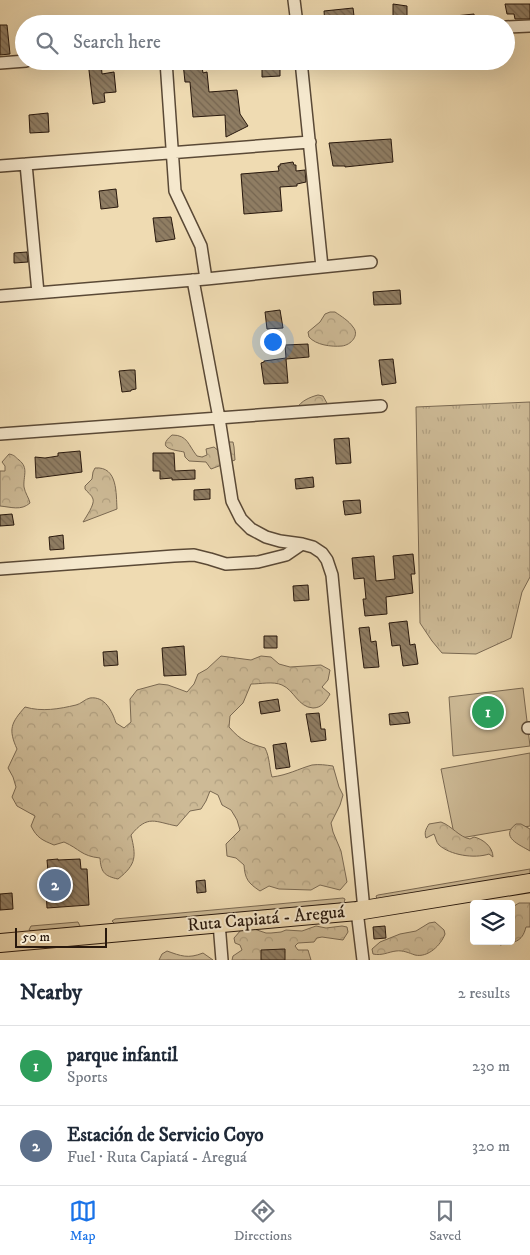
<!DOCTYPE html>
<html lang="en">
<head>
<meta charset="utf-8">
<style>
  :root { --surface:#fff; --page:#f6f6f7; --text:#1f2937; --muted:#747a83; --line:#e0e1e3; --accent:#1a73e8 }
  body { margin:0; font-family:"IM FELL DW Pica",serif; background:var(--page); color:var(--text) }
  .controls { position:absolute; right:15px; bottom:15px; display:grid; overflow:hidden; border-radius:5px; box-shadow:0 5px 20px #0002 }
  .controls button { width:45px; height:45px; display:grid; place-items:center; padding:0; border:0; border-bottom:1px solid var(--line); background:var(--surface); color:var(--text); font:25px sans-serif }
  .scale { position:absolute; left:15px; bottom:12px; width:92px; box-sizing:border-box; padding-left:5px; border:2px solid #28180d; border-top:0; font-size:14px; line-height:18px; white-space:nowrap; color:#28180d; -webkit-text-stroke:4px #f5e8cd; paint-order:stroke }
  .you { position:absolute; left:272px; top:341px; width:18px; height:18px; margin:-12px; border:4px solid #fff; border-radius:50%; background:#1a73e8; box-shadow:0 0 0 8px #1a73e833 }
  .badge { display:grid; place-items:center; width:32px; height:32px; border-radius:50%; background:var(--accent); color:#fff; font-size:16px; font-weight:700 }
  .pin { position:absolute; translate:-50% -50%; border:2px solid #fff; box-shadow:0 1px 5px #0006 }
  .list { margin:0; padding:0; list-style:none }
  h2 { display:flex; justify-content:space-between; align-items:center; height:65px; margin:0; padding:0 20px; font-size:21px }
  h2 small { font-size:16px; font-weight:400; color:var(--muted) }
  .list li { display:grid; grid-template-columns:32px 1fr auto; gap:15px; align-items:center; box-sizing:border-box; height:80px; padding:0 20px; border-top:1px solid var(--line) }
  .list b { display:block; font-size:19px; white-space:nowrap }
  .list p { margin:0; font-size:16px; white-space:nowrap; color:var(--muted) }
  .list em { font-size:16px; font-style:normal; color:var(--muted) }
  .icon { flex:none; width:28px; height:28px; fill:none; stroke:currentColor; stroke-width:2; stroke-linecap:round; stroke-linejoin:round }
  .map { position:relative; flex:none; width:530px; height:960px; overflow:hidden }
  .search { position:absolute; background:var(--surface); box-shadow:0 5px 20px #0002; left:15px; right:15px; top:15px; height:55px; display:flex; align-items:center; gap:12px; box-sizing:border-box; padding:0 18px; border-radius:28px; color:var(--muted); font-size:19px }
  .sheet { height:225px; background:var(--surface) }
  nav { display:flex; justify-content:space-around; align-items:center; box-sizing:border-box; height:70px; border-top:1px solid var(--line); background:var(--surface); font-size:14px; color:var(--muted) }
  nav a { display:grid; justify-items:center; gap:2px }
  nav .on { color:var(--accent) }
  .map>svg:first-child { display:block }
  .grass { fill:#cdba96; stroke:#7a6952 }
  .forest { fill:url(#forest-crowns); stroke:#7a6952 }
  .park { fill:url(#park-tufts); stroke:#7a6952 }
  .building { fill:url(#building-back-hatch); stroke:#28180d }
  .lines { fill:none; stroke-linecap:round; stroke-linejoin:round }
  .street-casing { stroke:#5a4936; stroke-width:14 }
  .primary-casing { stroke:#28180d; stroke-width:20 }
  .street { stroke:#f5e8cd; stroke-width:11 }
  .primary { stroke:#efdbb2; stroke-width:18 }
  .labels { text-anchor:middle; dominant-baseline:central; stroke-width:4; stroke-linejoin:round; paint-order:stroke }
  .street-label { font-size:18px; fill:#28180d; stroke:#f5e8cd }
</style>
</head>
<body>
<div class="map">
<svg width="530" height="960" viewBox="0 0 530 960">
  <defs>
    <pattern id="forest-crowns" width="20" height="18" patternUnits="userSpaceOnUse" patternTransform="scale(1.25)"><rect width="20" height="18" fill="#cdba96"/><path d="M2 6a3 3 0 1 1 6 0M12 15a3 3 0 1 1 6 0" fill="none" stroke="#b09f80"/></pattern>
    <pattern id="park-tufts" width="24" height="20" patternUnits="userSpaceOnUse" patternTransform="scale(1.25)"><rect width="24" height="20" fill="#cdba96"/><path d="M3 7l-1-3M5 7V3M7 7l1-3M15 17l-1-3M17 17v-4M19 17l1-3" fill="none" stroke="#b09f80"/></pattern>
    <pattern id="building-back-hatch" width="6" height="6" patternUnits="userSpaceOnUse" patternTransform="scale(1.25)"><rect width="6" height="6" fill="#8f7d63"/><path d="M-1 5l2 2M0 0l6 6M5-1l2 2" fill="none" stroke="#756550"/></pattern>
  </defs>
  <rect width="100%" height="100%" fill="#efdbb2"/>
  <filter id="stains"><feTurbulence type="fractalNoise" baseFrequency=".004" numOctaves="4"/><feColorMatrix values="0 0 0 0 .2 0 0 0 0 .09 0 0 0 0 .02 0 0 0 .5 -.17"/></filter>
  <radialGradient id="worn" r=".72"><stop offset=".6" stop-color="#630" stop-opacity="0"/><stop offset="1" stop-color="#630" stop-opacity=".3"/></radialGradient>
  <path class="grass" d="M523,688l7,58 -77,10 -4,-59z
    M530,753v73l-75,13 -14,-70z
    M530,869v6l-153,24 -1,-3 2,-1z
    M343,898l2,1 -1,4h-1l-228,21 -3,-3 3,-2z
    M78,922l2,4 -1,1 -47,4 -3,-1 2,-4z"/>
  <path class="forest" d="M330,312h5c6,4 14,9 18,15 7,8 -2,18 -11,19 -11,1 -26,-1 -33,-9l-1,-5 12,-10 5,-8z
    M318,395l5,1 5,9 -2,5 -8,7c-11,0 -13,-1 -21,-9 4,-7 13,-11 21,-13z
    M172,435c16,0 16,10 25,21l5,1 5,-2 -1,-6 8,-2 6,5 8,-10h5l1,5 1,13 -24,9 -5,-7 -17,-1 -4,-4 -1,-5c-9,-2 -29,-3 -12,-17z
    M9,454c6,1 6,3 10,6 10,8 4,16 5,27 1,6 5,11 6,16 -9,8 -19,4 -30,3v-35h5v-5l-3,-4z
    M95,468c23,-2 21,26 22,41l-34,13c3,-5 12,-18 10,-23 -1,-4 -6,-7 -8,-10v-3l7,-7 1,-7z
    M221,656l30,4 10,-4 10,1 8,7 11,3 31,-2 9,5 -2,10 -6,7 8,7c-4,7 -8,14 -17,14 -15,-1 -19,-18 -31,-23 -9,-4 -21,-1 -31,-1l-8,19 -13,13 -1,11c12,14 19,16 36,21 5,10 4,19 7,29 16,-2 26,-8 40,-12 7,-1 14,0 21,1l6,21 4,8 -3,10 -9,18 2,9 8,19 6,31 -7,8 -20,-5 -9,5 -32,-1 -10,-3 -9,5c-12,-8 -15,-12 -16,-26l-8,-7 -9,-2 -1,-12 14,-14 -3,-10 -6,-10 -9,-5 -4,-10 -8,-4 -4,10 -5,8 -11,2 -13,15c-22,-4 -29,-12 -46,9 5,21 6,29 -13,44 -14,-3 -17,-7 -18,-21 -19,-2 -20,-9 -36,-16l-10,3c-12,-5 -17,-7 -23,-19l4,-10 -18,-10 -5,-9 4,-10 -3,-10 -5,-9 9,-19c-9,-20 -6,-26 8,-42 17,5 34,2 51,-2 5,-1 9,-6 14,-7 15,-2 22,13 26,25l8,5 7,-6 -1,-23 7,-9 22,-6 9,1 19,7 7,-8 4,-10 9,-5z
    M441,822c11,4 18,15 29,17l4,-2c9,2 19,10 19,20l-4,-3c-15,5 -39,1 -50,-9 -3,-3 -3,-7 -5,-11l-8,4c-2,-6 0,-9 3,-14z
    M516,824h5l9,5v22c-10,-6 -31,-14 -14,-27z
    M519,903h11v24h-4c-4,16 -12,15 -26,18l-3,-4h14v-33z
    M435,922l9,8 1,4c-4,11 -17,24 -30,21 -6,-2 -12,-5 -19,-4 -8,1 -14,5 -23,3l-1,-5 8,-7 20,-8 16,-3 13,-8z
    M316,926l10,2 16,-2 5,1 1,5 -5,8 -21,-3 -5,1 -3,4 -16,1 -3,3 3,4h10l3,10h-79l1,-4 9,-6 -2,-5 -5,-2 -1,-5 7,-8 10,-2 15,5h5l10,-1 5,-2 16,1z
    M167,951c14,5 21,8 36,2l10,7h-54l3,-6z"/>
  <path class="park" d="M530,402v175l-8,15 -11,46 -35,16 -34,-1 -10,-12 -12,-18 -4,-216z"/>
  <path class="building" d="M393,4l14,2v17l-14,1z
    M505,4h25v15h-15l-1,-5h-7z
    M353,8l2,16h-30l-1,-13z
    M474,14l1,10h-29l-1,-7z
    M0,25h7l3,29 -10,1z
    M101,61l1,13 12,-2 2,20 -12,1 1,9 -12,2 -5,-42z
    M201,61l2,12 4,-1 2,20 28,-2 3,24 8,12 -22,11 -1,-22 -32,2 -3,-35h-5l-2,-19z
    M262,61h18v15l-18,1z
    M48,113l1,19 -19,1 -1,-18z
    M391,139l2,23 -48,5v-1h-12l-4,-23z
    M293,162l1,3h2v6l9,-1 1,12 -9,2v2l-17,1 2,24 -38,3 -3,-40 38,-3 -1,-5h2v-2z
    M116,189l2,18 -17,2 -2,-18z
    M171,217l4,22 -19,3 -3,-24z
    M27,252l1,10 -14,1v-10z
    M400,290l1,14 -27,1 -1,-13z
    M280,310l3,18 -16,1 -2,-17z
    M308,344l1,13 -23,2 2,24 -24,1 -3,-21 3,-1v-1l22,-3 -1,-13z
    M393,359l3,24 -14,2 -3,-25z
    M130,370h5l1,19 -5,1v1l-9,1 -3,-21z
    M349,438l2,25 -15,1 -2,-25z
    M80,451l2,21 -46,6 -1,-21 10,1 13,-2v-3z
    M153,453h21l1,18 20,-1v9l-23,1v-2l-12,1v-8h-7z
    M313,477l1,10 -18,2 -1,-10z
    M210,489v10l-16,1v-10z
    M360,500l1,13 -16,2 -2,-14z
    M12,514l2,11 -14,1v-11z
    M63,535l1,14 -14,1 -1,-13z
    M413,554l2,20h-4l2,19 -27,4 1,17 -22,2 -2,-17h3l-2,-21 -10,1 -2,-21 22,-2 2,25 19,-2 -2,-23z
    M308,585l1,15 -15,1 -1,-15z
    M407,621l3,24 5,-1 3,20 -15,2 -3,-21 -8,1 -3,-23z
    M369,627l2,15 5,-1 3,26 -15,1 -5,-40z
    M264,636h13v12h-13z
    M184,646l2,29 -22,1 -2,-28z
    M117,651l1,14 -14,1 -1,-14z
    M278,699l2,12 -19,3 -2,-12z
    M408,712l2,11 -20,2 -1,-11z
    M319,713l2,16h4l1,11 -15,2 -5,-28z
    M286,743l4,24 -14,2 -3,-24z
    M58,859v1l22,-1 1,10h6l2,36 -42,3 -2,-36h3l-1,-12z
    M205,880l1,12 -9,1 -1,-12z
    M12,893l1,16 -13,1v-16z
    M385,926l1,12 -12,1 -1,-12z
    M285,949v11h-24v-10z"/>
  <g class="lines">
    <g class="street-casing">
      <path id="street" d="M294,0l3,24
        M506,27l24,-1
        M166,61l9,130 26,55 5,33
        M301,61l21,206
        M0,63l26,-2
        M26,164l12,129
        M0,166l310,-24
        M193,280l26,138 13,83 9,18 10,10 15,8 14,4 22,3 11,3 9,6 5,7 5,15 32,335
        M0,296l206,-17 165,-17
        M0,434l381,-28
        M0,569l174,-13 20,-1 16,4 16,5 32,-2 28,-7 16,-11
        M528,728h2
        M357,911l6,49
        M219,923l3,37"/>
    </g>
    <g class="primary-casing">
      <path id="primary" d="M0,943l357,-32 173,-28"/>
    </g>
    <use href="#street" class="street"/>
    <use href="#primary" class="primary"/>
  </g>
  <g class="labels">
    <g class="street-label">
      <text transform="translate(266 919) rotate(-5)">Ruta Capiatá - Areguá</text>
    </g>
  </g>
  <rect width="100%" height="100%" filter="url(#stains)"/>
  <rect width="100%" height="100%" fill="url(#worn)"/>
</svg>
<div class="controls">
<button><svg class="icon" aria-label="layers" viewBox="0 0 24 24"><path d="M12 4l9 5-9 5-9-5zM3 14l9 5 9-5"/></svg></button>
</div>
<div class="scale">50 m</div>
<div class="you"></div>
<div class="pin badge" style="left:488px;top:712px;background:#2e9e5b">1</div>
<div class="pin badge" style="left:55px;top:885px;background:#5c6f8a">2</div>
<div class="search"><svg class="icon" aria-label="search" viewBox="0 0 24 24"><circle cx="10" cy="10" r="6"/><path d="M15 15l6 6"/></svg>Search here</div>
</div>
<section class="sheet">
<h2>Nearby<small>2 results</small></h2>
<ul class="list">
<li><span class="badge" style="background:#2e9e5b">1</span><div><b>parque infantil</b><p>Sports</p></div><em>230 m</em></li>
<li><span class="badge" style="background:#5c6f8a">2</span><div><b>Estación de Servicio Coyo</b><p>Fuel · Ruta Capiatá - Areguá</p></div><em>320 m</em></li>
</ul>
</section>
<nav>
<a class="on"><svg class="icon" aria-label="map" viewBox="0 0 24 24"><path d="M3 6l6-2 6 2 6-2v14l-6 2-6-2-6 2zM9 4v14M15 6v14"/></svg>Map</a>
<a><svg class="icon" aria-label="directions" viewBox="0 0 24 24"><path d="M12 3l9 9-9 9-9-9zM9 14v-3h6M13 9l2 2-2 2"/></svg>Directions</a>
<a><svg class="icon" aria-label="saved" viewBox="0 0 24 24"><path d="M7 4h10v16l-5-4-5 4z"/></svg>Saved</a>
</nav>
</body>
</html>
